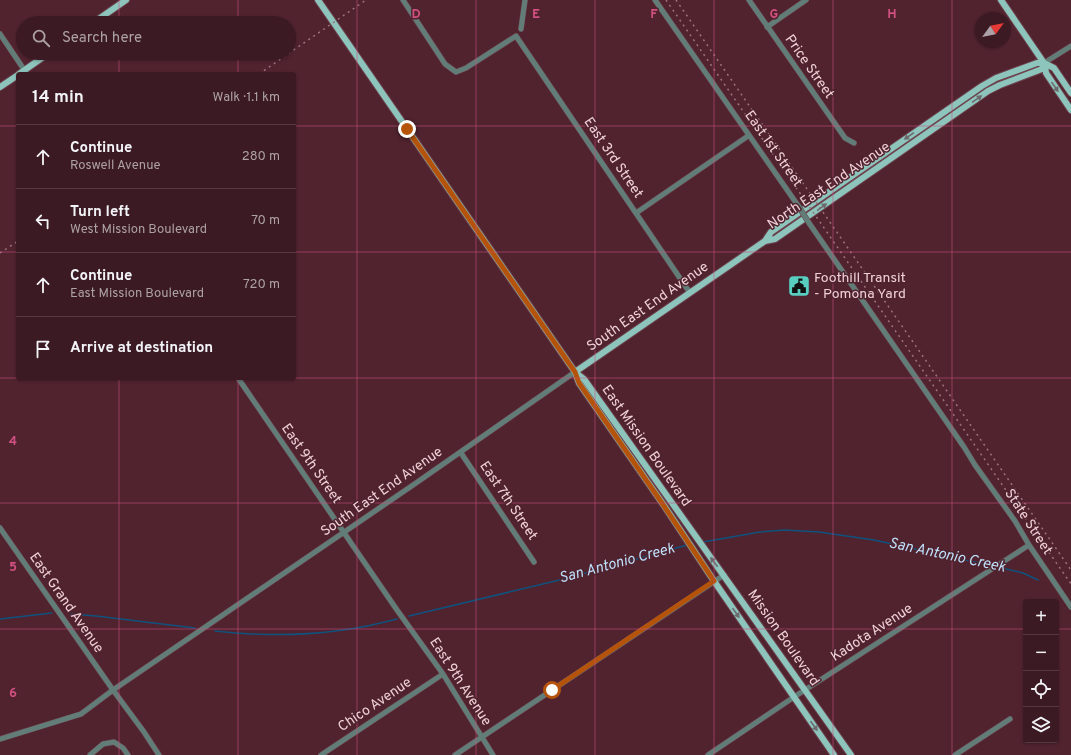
<!DOCTYPE html>
<html lang="en">
<head>
<meta charset="utf-8">
<style>
  :root { --surface:#3c1a23; --page:#43232b; --text:#f1f3f6; --muted:#aca1a6; --line:#553841 }
  body { margin:0; font-family:Overpass,sans-serif; background:var(--page); color:var(--text) }
  .controls { position:absolute; right:12px; bottom:12px; display:grid; overflow:hidden; border-radius:4px; box-shadow:0 1px 3px #0004 }
  .controls button { width:36px; height:36px; display:grid; place-items:center; padding:0; border:0; border-bottom:1px solid var(--line); background:var(--surface); color:var(--text); font:20px sans-serif }
  .compass { position:absolute; left:975px; top:12px; width:36px; height:36px; border-radius:50%; background:var(--surface); box-shadow:0 1px 3px #0004; rotate:57deg }
  .stop { position:absolute; width:12px; height:12px; margin:-9px; border:3px solid #b45309; border-radius:50%; background:#fff }
  .stop.end { background:#b45309; border-color:#fff; box-shadow:0 1px 4px #0008 }
  .list { margin:0; padding:0; list-style:none }
  h2 { display:flex; justify-content:space-between; align-items:center; height:52px; margin:0; padding:0 16px; font-size:17px }
  h2 small { font-size:13px; font-weight:400; color:var(--muted) }
  .list li { display:grid; grid-template-columns:26px 1fr auto; gap:12px; align-items:center; box-sizing:border-box; height:64px; padding:0 16px; border-top:1px solid var(--line) }
  .list b { display:block; font-size:15px; white-space:nowrap }
  .list p { margin:0; font-size:13px; white-space:nowrap; color:var(--muted) }
  .list em { font-size:13px; font-style:normal; color:var(--muted) }
  .icon { flex:none; width:22px; height:22px; fill:none; stroke:currentColor; stroke-width:2; stroke-linecap:round; stroke-linejoin:round }
  .map { position:relative; flex:none; width:1071px; height:755px; overflow:hidden }
  .search { position:absolute; background:var(--surface); box-shadow:0 1px 3px #0004; left:16px; top:16px; width:280px; height:44px; display:flex; align-items:center; gap:10px; box-sizing:border-box; padding:0 14px; border-radius:22px; color:var(--muted); font-size:15px }
  .panel { position:absolute; background:var(--surface); box-shadow:0 1px 3px #0004; left:16px; top:72px; width:280px; height:308px; border-radius:4px }
  .map>svg:first-child { display:block }
  .lines { fill:none; stroke-linecap:round; stroke-linejoin:round }
  .stream { stroke:#10527e; stroke-width:1.5 }
  .minor-casing { stroke:#6d424d; stroke-width:6 }
  .major-casing { stroke:#6d424d; stroke-width:8 }
  .minor { stroke:#627c78; stroke-width:5 }
  .major { stroke:#8dc4bc; stroke-width:6 }
  .rail { stroke:#9a737c; stroke-width:1.5; stroke-dasharray:2 4; stroke-linecap:butt }
  .minor-bridge-casing { stroke:#6d424d; stroke-width:6; stroke-linecap:butt }
  .minor-bridge { stroke:#627c78; stroke-width:5 }
  .oneway { fill:#6b6b6e }
  .route { stroke:#b45309; stroke-width:5 }
  .grid { fill:none; stroke:#d05080; stroke-width:1; stroke-opacity:0.55 }
  .labels { text-anchor:middle; dominant-baseline:central; stroke-width:3; stroke-linejoin:round; paint-order:stroke }
  .street-label { font-size:14px; fill:#f0d1d7; stroke:#50232f }
  .poi-label { font-size:14px; fill:#f0d1d7; stroke:#50232f; text-anchor:start }
  .water-label { font-size:15px; font-style:italic; fill:#bfdffa; stroke:#50232f }
  .grid-label { font-size:13px; text-anchor:middle; font-weight:bold; fill:#d05080; stroke:#50232f; stroke-width:3; stroke-linejoin:round; paint-order:stroke }
</style>
</head>
<body>
<div class="map">
<svg width="1071" height="755" viewBox="0 0 1071 755">
  <rect width="100%" height="100%" fill="#50232f"/>
  <g class="lines">
    <path class="stream" d="M703,542l57,-10 24,-2 35,2 55,8 119,26
      M998,567l25,6 15,7
      M71,614l25,2 99,12
      M409,616l159,-38 119,-33
      M0,619l52,-6
      M215,631c61,7 123,4 182,-12"/>
    <g class="minor-casing">
      <path id="minor" d="M403,0l42,64 11,8 10,-4 50,-32 174,257
        M655,0l144,207
        M749,0l96,138 9,5
        M767,27l39,-27
        M521,29l4,-29
        M0,34l27,40
        M1044,63l27,-17
        M636,213l112,-77
        M809,223l155,224 11,18 40,56 14,24 42,62
        M238,378l159,232 46,64 50,81
        M461,453l73,109
        M0,528l113,162 31,42 15,23
        M0,739l81,-25 32,-24 303,-207 159,-111
        M90,755l13,-11 11,-2 9,6 5,7
        M321,755l122,-81
        M455,755l269,-180
        M708,755l86,-58 235,-152
        M955,755l55,-36"/>
    </g>
    <g class="major-casing">
      <path id="major" d="M318,0l257,372 4,11 86,124 49,74 120,174
        M1001,0l43,63 10,5 17,25
        M93,23l33,-23
        M1045,65l1,8 25,37
        M19,74l30,-21
        M0,87l18,-12
        M765,241l10,-2 213,-148 12,-6 42,-16 2,-6
        M575,372l190,-131 6,-9 211,-146 14,-8 41,-15h7
        M575,372l9,7 267,376"/>
    </g>
    <use href="#minor" class="minor"/>
    <use href="#major" class="major"/>
    <path class="rail" d="M666,0l405,584
      M676,0l395,570
      M259,74l107,-74
      M0,253l18,-12"/>
    <g class="minor-bridge-casing">
      <path id="minor-bridge" d="M799,207l10,16"/>
    </g>
    <use href="#minor-bridge" class="minor-bridge"/>
  </g>
  <defs><path id="oneway-solid" d="M-6-.8H1V-3.2L6.5 0L1 3.2V.8H-6Z"/></defs>
  <g class="oneway">
    <use href="#oneway-solid" transform="translate(1055 87) rotate(55)"/>
    <use href="#oneway-solid" transform="translate(977 99) rotate(-35)"/>
    <use href="#oneway-solid" transform="translate(909 136) rotate(145)"/>
    <use href="#oneway-solid" transform="translate(822 207) rotate(-36)"/>
    <use href="#oneway-solid" transform="translate(714 562) rotate(-127)"/>
    <use href="#oneway-solid" transform="translate(736 613) rotate(55)"/>
    <use href="#oneway-solid" transform="translate(814 726) rotate(55)"/>
  </g>
  <g class="lines">
    <path class="route" d="M407,129l168,243 4,11 83,120 52,78 -162,109"/>
  </g>
  <path class="grid" d="M119,0v23M238,0v23M357,0v755M476,0v755M595,0v755M714,0v755M833,0v755M952,0v755M119,53v21M238,53v21M0,126h18M294,126h777M0,252h18M294,252h777M0,378h18M119,378v377M238,378v377M294,378h777M0,503h1071M0,629h1026M1056,629h15"/>
  <defs>
    <g id="civic-square" transform="scale(1.15)"><rect x="-9" y="-9" width="18" height="18" rx="4" fill="#58cec0" stroke="#50232f"/><path d="M-.6-6.5H3V-4.5H.6V-3L4-1V1h2V6H-6V1h2V-1L-.6-3ZM-1.2 2.5V6h2.4V2.5Z" fill="#111"/></g>
  </defs>
  <g fill-rule="evenodd">
    <use href="#civic-square" x="799" y="286"/>
  </g>
  <g class="labels">
    <g class="street-label">
      <text transform="translate(809 67) rotate(55)">Price Street</text>
      <text transform="translate(773 149) rotate(55)">East 1st Street</text>
      <text transform="translate(613 158) rotate(56)">East 3rd Street</text>
      <text transform="translate(829 186) rotate(-34)">North East End Avenue</text>
      <text transform="translate(648 307) rotate(-35)">South East End Avenue</text>
      <text transform="translate(646 446) rotate(55)">East Mission Boulevard</text>
      <text transform="translate(311 464) rotate(55)">East 9th Street</text>
      <text transform="translate(382 492) rotate(-35)">South East End Avenue</text>
      <text transform="translate(508 501) rotate(56)">East 7th Street</text>
      <text transform="translate(1028 522) rotate(57)">State Street</text>
      <text transform="translate(66 603) rotate(55)">East Grand Avenue</text>
      <text transform="translate(872 633) rotate(-33)">Kadota Avenue</text>
      <text transform="translate(783 638) rotate(55)">Mission Boulevard</text>
      <text transform="translate(460 682) rotate(57)">East 9th Avenue</text>
      <text transform="translate(375 705) rotate(-34)">Chico Avenue</text>
    </g>
    <g class="poi-label">
      <text x="814" y="278">Foothill Transit<tspan x="814" dy="16">- Pomona Yard</tspan></text>
    </g>
    <g class="water-label">
      <text transform="translate(947 556) rotate(12)">San Antonio Creek</text>
      <text transform="translate(617 564) rotate(-15)">San Antonio Creek</text>
    </g>
  </g>
  <g class="grid-label">
    <text x="416" y="18">D</text>
    <text x="536" y="18">E</text>
    <text x="654" y="18">F</text>
    <text x="774" y="18">G</text>
    <text x="892" y="18">H</text>
    <text x="13" y="445">4</text>
    <text x="13" y="571">5</text>
    <text x="13" y="697">6</text>
  </g>
</svg>
<div class="controls">
<button>+</button>
<button>−</button>
<button><svg class="icon" aria-label="locate" viewBox="0 0 24 24"><circle cx="12" cy="12" r="6"/><path d="M12 2v4M12 18v4M2 12h4M18 12h4"/></svg></button>
<button><svg class="icon" aria-label="layers" viewBox="0 0 24 24"><path d="M12 4l9 5-9 5-9-5zM3 14l9 5 9-5"/></svg></button>
</div>
<svg class="compass" viewBox="-18 -18 36 36"><path d="M0-13l5 13h-10z" fill="#e53935"/><path d="M0 13l5-13h-10z" fill="#aca1a6"/></svg>
<div class="stop" style="left:552px;top:690px"></div>
<div class="stop end" style="left:407px;top:129px"></div>
<div class="search"><svg class="icon" aria-label="search" viewBox="0 0 24 24"><circle cx="10" cy="10" r="6"/><path d="M15 15l6 6"/></svg>Search here</div>
<section class="panel">
<h2>14 min<small>Walk · 1.1 km</small></h2>
<ul class="list">
<li><svg class="icon" aria-label="ahead" viewBox="0 0 24 24"><path d="M12 20V5M6 11l6-6 6 6"/></svg><div><b>Continue</b><p>Roswell Avenue</p></div><em>280 m</em></li>
<li><svg class="icon" aria-label="left" viewBox="0 0 24 24"><path d="M17 20v-9H6M10 6l-5 5 5 5"/></svg><div><b>Turn left</b><p>West Mission Boulevard</p></div><em>70 m</em></li>
<li><svg class="icon" aria-label="ahead" viewBox="0 0 24 24"><path d="M12 20V5M6 11l6-6 6 6"/></svg><div><b>Continue</b><p>East Mission Boulevard</p></div><em>720 m</em></li>
<li><svg class="icon" aria-label="arrive" viewBox="0 0 24 24"><path d="M6 21V4h12l-3 4 3 4H6"/></svg><div><b>Arrive at destination</b></div></li>
</ul>
</section>
</div>
</body>
</html>
